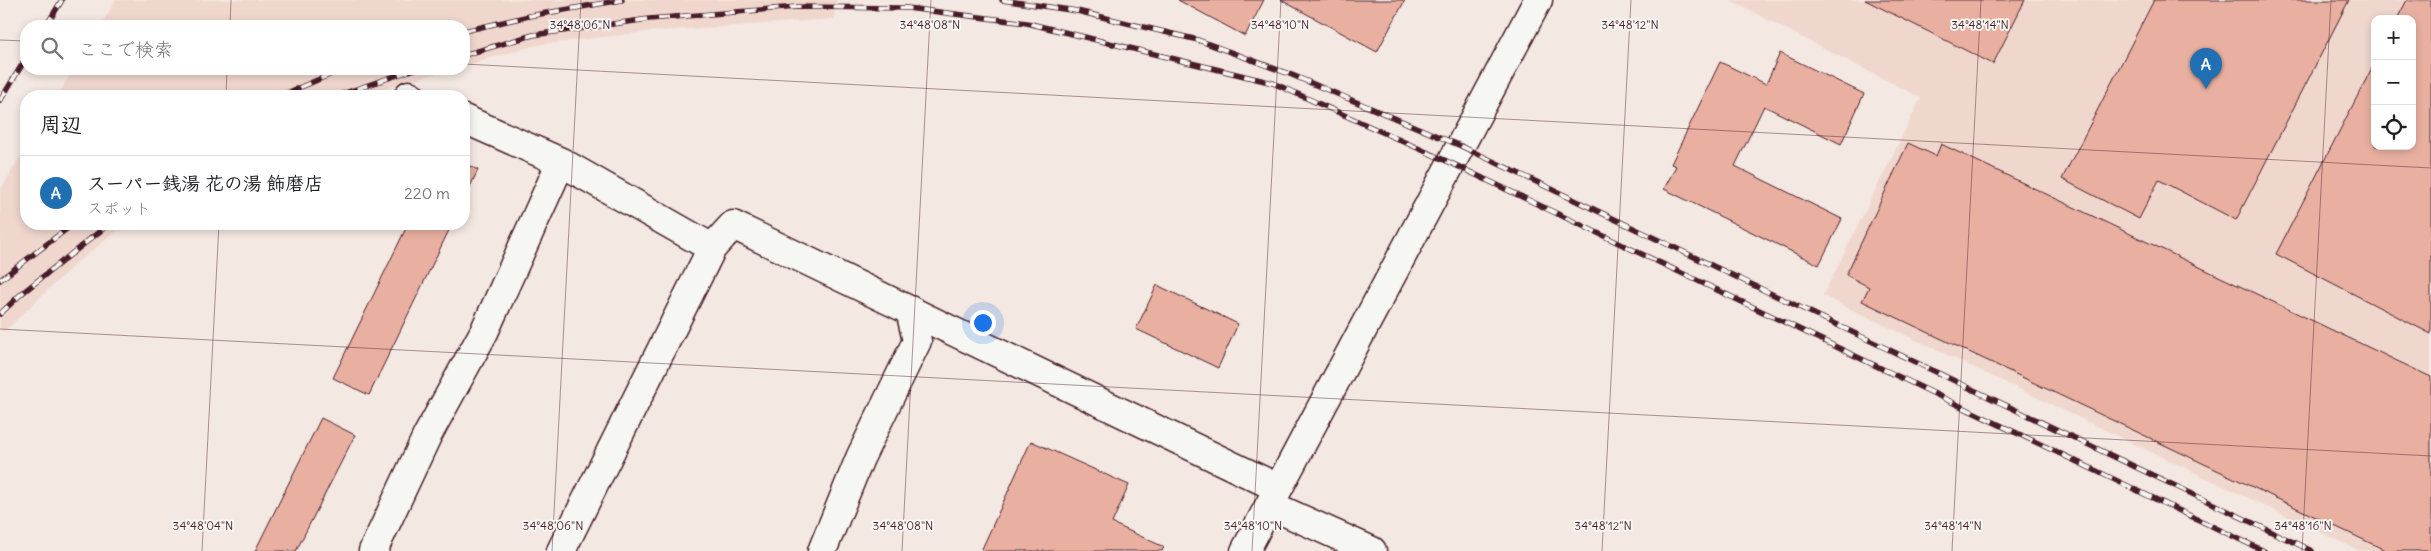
<!DOCTYPE html>
<html lang="ja">
<head>
<meta charset="utf-8">
<style>
  :root { --surface:#fff; --page:#f6f6f6; --text:#202124; --muted:#757577; --line:#e0e0e0; --accent:#1f6fb2 }
  body { margin:0; font-family:Delius,"Klee One",sans-serif; background:var(--page); color:var(--text) }
  .controls { position:absolute; right:15px; top:15px; display:grid; overflow:hidden; border-radius:10px; box-shadow:0 2px 8px #0003 }
  .controls button { width:45px; height:45px; display:grid; place-items:center; padding:0; border:0; border-bottom:1px solid var(--line); background:var(--surface); color:var(--text); font:25px sans-serif }
  .you { position:absolute; left:982px; top:322px; width:18px; height:18px; margin:-12px; border:4px solid #fff; border-radius:50%; background:#1a73e8; box-shadow:0 0 0 8px #1a73e833 }
  .badge { display:grid; place-items:center; width:32px; height:32px; border-radius:50%; background:var(--accent); color:#fff; font-size:16px; font-weight:700 }
  .pin { position:absolute; translate:-50% -41px; filter:drop-shadow(0 1px 2px #0008) }
  .pin::after { content:''; position:absolute; top:26px; width:18px; height:15px; background:inherit; clip-path:polygon(0 0,100% 0,50% 100%) }
  .list { margin:0; padding:0; list-style:none }
  h2 { display:flex; justify-content:space-between; align-items:center; height:65px; margin:0; padding:0 20px; font-size:21px }
  h2 small { font-size:16px; font-weight:400; color:var(--muted) }
  .list li { display:grid; grid-template-columns:32px 1fr auto; gap:15px; align-items:center; box-sizing:border-box; height:75px; padding:0 20px; border-top:1px solid var(--line) }
  .list b { display:block; font-size:19px; white-space:nowrap }
  .list p { margin:0; font-size:16px; white-space:nowrap; color:var(--muted) }
  .list em { font-size:16px; font-style:normal; color:var(--muted) }
  .icon { flex:none; width:28px; height:28px; fill:none; stroke:currentColor; stroke-width:2; stroke-linecap:round; stroke-linejoin:round }
  .map { position:relative; flex:none; width:2431px; height:551px; overflow:hidden }
  .search { position:absolute; background:var(--surface); box-shadow:0 2px 8px #0003; left:20px; top:20px; width:450px; height:55px; display:flex; align-items:center; gap:12px; box-sizing:border-box; padding:0 18px; border-radius:20px; color:var(--muted); font-size:19px }
  .panel { position:absolute; background:var(--surface); box-shadow:0 2px 8px #0003; left:20px; top:90px; width:450px; height:140px; border-radius:20px }
  .map>svg:first-child { display:block }
  .built { fill:#f0d7ce; fill-rule:evenodd }
  .building { fill:#e9b0a1; stroke:#4a1f2b }
  .lines { fill:none; stroke-linecap:round; stroke-linejoin:round }
  .street-casing { stroke:#4a1f2b; stroke-width:31 }
  .secondary-casing { stroke:#4a1f2b; stroke-width:31 }
  .street { stroke:#f6f6f2; stroke-width:28 }
  .secondary { stroke:#f6f6f2; stroke-width:28 }
  .rail-casing { stroke:#4a1f2b; stroke-width:5.5 }
  .rail { stroke:#f6f6f2; stroke-width:4; stroke-dasharray:11; stroke-linecap:butt }
  .ticks { fill:none; stroke:#4a1f2b; stroke-width:1; stroke-opacity:0.45 }
  .ticks-label { font-size:12px; text-anchor:middle; fill:#4a1f2b; stroke:#f6f6f2; stroke-width:4; stroke-linejoin:round; paint-order:stroke }
</style>
</head>
<body>
<div class="map">
<svg width="2431" height="551" viewBox="0 0 2431 551">
  <rect width="100%" height="100%" fill="#f3e8e2"/>
  <filter id="ink" filterUnits="userSpaceOnUse"><feTurbulence type="fractalNoise" baseFrequency=".02" numOctaves="2"/><feDisplacementMap in="SourceGraphic" scale="10" xChannelSelector="R" yChannelSelector="G"/><feConvolveMatrix kernelMatrix="1 2 1 2 8 2 1 2 1" color-interpolation-filters="sRGB"/></filter>
  <g filter="url(#ink)">
    <path class="built" d="M116,0h720l-2,19 -188,13 -110,13 -72,21v-40h-364z
      M1729,0h702v551h-71l-537,-255 98,-198zM2375,19h37v127h-37z
      M74,69h378l-57,16 -29,11h-309z
      M26,147v77h100l-51,40 -71,68 -4,-3v-138z"/>
    <path class="building" d="M1178,0h86l-19,36z
      M1281,0h124l-28,52z
      M1865,0h160l-32,64z
      M2154,0h195l-113,220 -77,-40 -20,39 -77,-40z
      M2407,0h24v334l-155,-80 99,-192v84h37v-127h-15z
      M1780,53l84,41 -23,50 -77,-38 -29,60 107,53 -23,46 -155,-76 12,-23 -5,-2 49,-102 46,22z
      M1908,143l28,13 5,-12 490,233v174h-44l-525,-250 7,-14 -23,-12z
      M464,163l14,7 -14,29z
      M408,224h44l-83,171 -36,-17z
      M1157,285l81,39 -20,44 -82,-39z
      M321,418l34,17 -59,116h-41z
      M1031,441l98,44 -17,38 52,24 -2,4h-181z"/>
    <g class="lines">
      <g class="street-casing">
        <path id="street" d="M409,95l2,1
          M464,119l97,43 151,86
          M1270,505l102,46
          M373,551l54,-115 57,-104 77,-170
          M561,551l151,-303 21,-23 545,263
          M822,551l38,-93 57,-117 -7,-31"/>
      </g>
      <g class="secondary-casing">
        <path id="secondary" d="M1245,551l293,-551"/>
      </g>
      <use href="#street" class="street"/>
      <use href="#secondary" class="secondary"/>
      <g class="rail-casing">
        <path id="rail" d="M1002,0l75,11 121,29 94,35 169,71 851,405
          M46,26l16,-26
          M464,31l65,-15 93,-16
          M464,55l69,-20 116,-16 148,-12 110,1 120,15 246,60 178,80 813,388
          M280,96l63,-27
          M336,96l79,-27
          M0,101l26,-43
          M0,280l73,-56
          M0,314l21,-20 88,-70"/>
      </g>
      <use href="#rail" class="rail"/>
    </g>
  </g>
  <path class="ticks" d="M230,26l1,-26M0,40l26,1M464,64l1967,104M226,96l1,-27M0,329l2431,127M202,551l17,-327M552,551l29,-551M902,551l29,-551M1252,551l29,-551M1602,551l29,-551M1952,551l29,-551M2302,551l29,-551"/>
  <g class="ticks-label">
    <text x="580" y="29">34°48'06"N</text>
    <text x="930" y="29">34°48'08"N</text>
    <text x="1280" y="29">34°48'10"N</text>
    <text x="1630" y="29">34°48'12"N</text>
    <text x="1980" y="29">34°48'14"N</text>
    <text x="203" y="530">34°48'04"N</text>
    <text x="553" y="530">34°48'06"N</text>
    <text x="903" y="530">34°48'08"N</text>
    <text x="1253" y="530">34°48'10"N</text>
    <text x="1603" y="530">34°48'12"N</text>
    <text x="1953" y="530">34°48'14"N</text>
    <text x="2303" y="530">34°48'16"N</text>
  </g>
</svg>
<div class="controls">
<button>+</button>
<button>−</button>
<button><svg class="icon" aria-label="locate" viewBox="0 0 24 24"><circle cx="12" cy="12" r="6"/><path d="M12 2v4M12 18v4M2 12h4M18 12h4"/></svg></button>
</div>
<div class="you"></div>
<div class="pin badge" style="left:2206px;top:89px">A</div>
<div class="search"><svg class="icon" aria-label="search" viewBox="0 0 24 24"><circle cx="10" cy="10" r="6"/><path d="M15 15l6 6"/></svg>ここで検索</div>
<section class="panel">
<h2>周辺<small></small></h2>
<ul class="list">
<li><span class="badge">A</span><div><b>スーパー銭湯 花の湯 飾磨店</b><p>スポット</p></div><em>220 m</em></li>
</ul>
</section>
</div>
</body>
</html>
